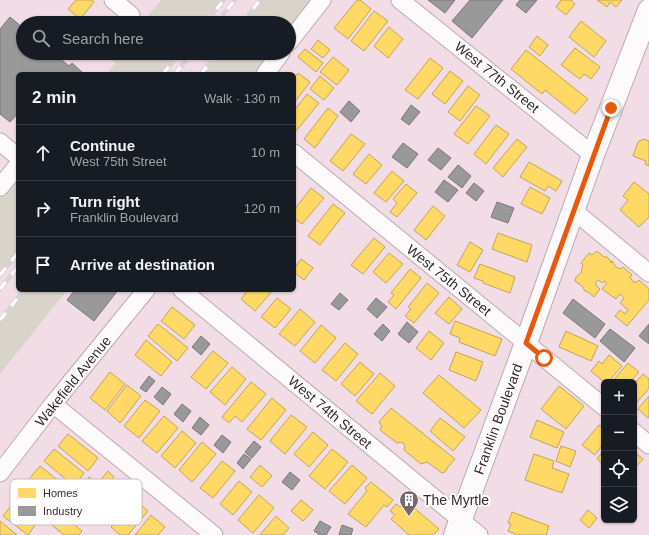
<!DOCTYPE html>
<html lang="en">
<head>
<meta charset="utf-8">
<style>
  :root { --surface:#171b24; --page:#242831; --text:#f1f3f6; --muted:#9ea1a6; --line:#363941 }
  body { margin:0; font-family:Arial,sans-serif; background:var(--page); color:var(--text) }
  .controls { position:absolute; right:12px; bottom:12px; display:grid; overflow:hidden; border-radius:6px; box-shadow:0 1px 3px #0004 }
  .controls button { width:36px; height:36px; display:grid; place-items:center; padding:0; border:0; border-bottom:1px solid var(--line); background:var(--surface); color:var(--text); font:20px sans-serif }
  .stop { position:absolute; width:12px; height:12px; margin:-9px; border:3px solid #ea580c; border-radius:50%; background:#fff }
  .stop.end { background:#ea580c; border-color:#fff; box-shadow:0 1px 4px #0008 }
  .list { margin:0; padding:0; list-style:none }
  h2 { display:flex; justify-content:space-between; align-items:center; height:52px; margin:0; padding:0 16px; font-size:17px }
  h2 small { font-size:13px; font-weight:400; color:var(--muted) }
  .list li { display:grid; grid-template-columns:26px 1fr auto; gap:12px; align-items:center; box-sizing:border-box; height:56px; padding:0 16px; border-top:1px solid var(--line) }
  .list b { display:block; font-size:15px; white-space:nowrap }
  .list p { margin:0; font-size:13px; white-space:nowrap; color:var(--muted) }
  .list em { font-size:13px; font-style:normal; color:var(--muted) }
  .icon { flex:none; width:22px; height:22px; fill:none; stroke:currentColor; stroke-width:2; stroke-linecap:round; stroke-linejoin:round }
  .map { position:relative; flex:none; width:649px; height:535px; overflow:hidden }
  .search { position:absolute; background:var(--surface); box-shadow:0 1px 3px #0004; left:16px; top:16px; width:280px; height:44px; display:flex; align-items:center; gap:10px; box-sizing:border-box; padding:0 14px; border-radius:22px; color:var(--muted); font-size:15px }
  .panel { position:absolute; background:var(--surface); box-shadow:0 1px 3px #0004; left:16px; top:72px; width:280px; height:220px; border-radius:6px }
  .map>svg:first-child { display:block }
  .green { fill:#d9d4ca }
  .homes { fill:#ffd966; stroke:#c3a456 }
  .industry { fill:#999; stroke:#7c7779 }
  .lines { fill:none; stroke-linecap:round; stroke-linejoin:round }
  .street-casing { stroke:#baaab1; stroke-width:19 }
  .secondary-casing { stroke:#baaab1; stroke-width:24 }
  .street { stroke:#fdfafb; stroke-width:17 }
  .secondary { stroke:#fdfafb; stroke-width:22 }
  .rail-casing { stroke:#d8d2d4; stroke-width:4.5 }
  .rail { stroke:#fff; stroke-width:3; stroke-dasharray:9; stroke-linecap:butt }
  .route { stroke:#ea580c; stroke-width:5 }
  .labels { text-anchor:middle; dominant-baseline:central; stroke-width:4; stroke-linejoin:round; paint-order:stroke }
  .street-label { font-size:14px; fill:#38292f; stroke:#fff }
  .poi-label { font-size:14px; fill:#38292f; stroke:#fff; text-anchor:start }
  .key { fill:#fff; stroke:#c3bfc1; stroke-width:1 }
  .key-label { font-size:11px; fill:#38292f }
</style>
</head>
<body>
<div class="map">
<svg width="649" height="535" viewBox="0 0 649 535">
  <rect width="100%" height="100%" fill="#f2dce5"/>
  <path class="green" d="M161,0h63l-19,23h-63z
    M260,0h62l-33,42v-19h-47z
    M117,53h63l-17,21h-56l8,-11 -3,-3z
    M218,53h63l-16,21h-64z
    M18,165v88l-18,22v-88z
    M24,290h43l-67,84v-54z"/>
  <path class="homes" d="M76,0h16l2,2 -14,17 -12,-10z
    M357,0h3l11,9 -23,30 -14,-11z
    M561,0h10l4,4 -9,11 -10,-8z
    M597,0h25l-6,7 -6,-5 -3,5z
    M374,11l14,10 -24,30 -13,-10z
    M581,21l25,20 -12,16 -25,-20z
    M389,27l14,12 -15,19 -14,-12z
    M537,36l11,9 -8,11 -11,-9z
    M318,40l12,10 -7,8 -12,-9z
    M575,48l25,19 -9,12 -7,-5 -4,5 -19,-14z
    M305,49l18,14 -7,9 -18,-15z
    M526,50l62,49 -13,15 -30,-24 -3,4 -31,-25z
    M333,57l16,13 -12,15 -17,-13z
    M430,58l13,10 -25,31 -13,-9z
    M450,71l13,10 -18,23 -13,-10z
    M298,73l12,9 -16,21v-25z
    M320,76l14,12 -10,12 -14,-11z
    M468,86l12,9 -20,26 -12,-9z
    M307,94l12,9 -23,28 -2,-1v-19z
    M476,106l14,10 -22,28 -14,-10z
    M328,108l10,8 -23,32 -11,-9z
    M496,125l13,9 -23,30 -12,-10z
    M351,134l14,10 -22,27 -13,-10z
    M517,139l10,8 -24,30 -10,-9z
    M643,139l6,2v25l-4,-2 1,-3 -13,-5 5,-14z
    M369,154l13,11 -16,19 -13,-10z
    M529,162l33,19 -6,10 -8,-5 -3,5 -25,-14z
    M392,171l12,10 -18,21 -12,-9z
    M634,182l15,12v23l-10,10 -19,-17 8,-10 -5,-4z
    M406,184l11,9 -20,24 -7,-5 7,-9 -4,-4z
    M530,187l20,11 -8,16 -21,-10z
    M311,188l13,10 -22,26 -8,-6v-8z
    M333,204l12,9 -25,32 -12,-9z
    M433,206l12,10 -19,24 -12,-10z
    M498,233l34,12 -5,17 -35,-13z
    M374,238l11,9 -22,27 -12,-9z
    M470,242l13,8 -13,22 -13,-7z
    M597,251l7,6h3l3,3 1,3 1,-2 4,6 5,2 2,-2 9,8 -2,2 3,5h4l2,-2 10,9v11l-22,26 -12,-10 5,-6 5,4 3,-4 -8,-7 4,-5 -4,-4 -4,5 -14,-10 5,-6 -3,-2 -2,2 -4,-3 -2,2v3l4,4 -6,8 -6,-5 -3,-1 -3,-5 -7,-5 1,-4 6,-5 -1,-1 2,-6 -2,-2 8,-10 3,2z
    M389,253l14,11 -17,19 -13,-11z
    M301,259l12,9 -9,12 -10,-8v-3z
    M480,264l35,13 -5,16 -27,-10v-2l-9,-3z
    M410,269l11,9 -25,31 -8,-7 6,-7 -3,-2z
    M427,283l12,10 -25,30 -9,-7 6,-7 -3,-2z
    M248,290h25l-18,21 -14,-12z
    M449,297l13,12 -13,15 -14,-11z
    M277,298l14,11 -16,19 -14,-11z
    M172,307l23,18 -11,14 -23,-18z
    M300,309l15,13 -20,24 -16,-12z
    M455,321l47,18 -7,17 -36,-14 1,-4 -10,-4z
    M158,324l30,24 -11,13 -29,-25z
    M321,325l15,13 -21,25 -15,-12z
    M429,331l15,12 -13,17 -15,-12z
    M566,331l32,15 -7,15 -32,-14z
    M146,340l26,22 -11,14 -26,-21z
    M345,343l13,11 -22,27 -14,-11z
    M213,351l15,12 -22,26 -15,-12z
    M456,352l27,10 -7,19 -27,-11z
    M609,355l13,11 -14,16h-4l-13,-11 8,-10 3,3z
    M360,362l14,12 -19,22 -14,-12z
    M628,363l11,9 -9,10h-18z
    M232,367l14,12 -21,26 -15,-13z
    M110,372l15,12 -20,26 -15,-12z
    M380,373l15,13 -23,28 -16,-13z
    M643,374l6,5v9l-15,18v-22z
    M439,375l42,35 -17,18 -41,-35z
    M251,382l15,12 -24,28 -7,-6 -6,7 -7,-6z
    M127,385l14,11 -21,27 -13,-12z
    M559,386l25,20 -18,23 -25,-20z
    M649,396v21l-1,1 -10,-9z
    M272,398l14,12 -25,30 -14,-11z
    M145,400l15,11 -21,27 -15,-12z
    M391,408l64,51 -7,8 -3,5 -3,1 -15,-11 -6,2 -17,-14 1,-4 -2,-3 -3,-1 -3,1 -17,-13 2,-4 -3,-4z
    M291,415l16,12 -22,27 -15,-13z
    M164,416l14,12 -21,25 -15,-12z
    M440,418l25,19 -12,14 -23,-20z
    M537,420l27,12 -7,16 -27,-11z
    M599,425l5,4v14l-9,12 -13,-10z
    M182,431l14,12 -21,25 -14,-12z
    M313,432l15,13 -19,22 -15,-13z
    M68,434l30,24 -10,13 -30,-25z
    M202,442l14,12 -24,28 -13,-12z
    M561,446l15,5 -6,16 -14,-6z
    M54,449l30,24 -10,13 -30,-25z
    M332,449l16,13 -23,27 -16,-13z
    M604,450v15l-7,-6z
    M634,452l9,7 -9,10z
    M534,454l20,7 -2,7 17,6 -7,19 -37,-13z
    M222,461l13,10 -22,27 -13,-10z
    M260,465l12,11 -10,11 -12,-10z
    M352,465l15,13 -22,26 -16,-13z
    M40,466l30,24 -11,13 -30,-24z
    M108,471l6,6 -8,9 -6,-5z
    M89,477l16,13 -10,12 -16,-13z
    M239,481l13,11 -19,23 -13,-11z
    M371,482l22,18 -6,7 -3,-2 -18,22 -18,-13 19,-23 -2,-3z
    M259,495l15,13 -21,25 -15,-13z
    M134,499l14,12 -20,24h-8l-9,-8z
    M301,500l12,10 -10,11 -12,-10z
    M406,501l33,28 -6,6h-24l-18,-16 4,-4 -5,-4 6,-7 4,3z
    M14,502l24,19 -10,14 -25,-19z
    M56,510l26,21 -3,4h-15l-17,-14z
    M588,510l9,8 -8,10 -9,-8z
    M512,512l37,14 -3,9h-28l-10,-4 3,-7 -3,-1z
    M151,515l14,12 -7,8h-23z
    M276,516l13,12 -6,7h-23z
    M0,521l17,14h-17z"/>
  <path class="industry" d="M428,0h27l-10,13z
    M470,0h33l-31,38 -20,-17z
    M520,0h17l-11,13 -10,-8z
    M10,17l13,11v25h30l16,13 3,-3 12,11 1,-1 2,1h-69v39l-8,9 -10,-8v-85z
    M349,101l11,10 -9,11 -11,-10z
    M411,105l9,7 -11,13 -8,-6z
    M403,143l15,11 -11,14 -15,-11z
    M438,148l13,10 -10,12 -13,-10z
    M458,165l13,11 -9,12 -14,-11z
    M444,180l14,10 -10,12 -13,-10z
    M474,183l10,8 -8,10 -10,-8z
    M497,202l17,6 -6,15 -17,-6z
    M75,290h43l-24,31 -27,-21z
    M340,293l8,7 -9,10 -8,-6z
    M376,298l11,9 -10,11 -10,-9z
    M573,299l32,25 -10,14 -32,-25z
    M407,322l11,10 -9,11 -11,-9z
    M383,324l7,7 -8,10 -8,-7z
    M649,324v20l-10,-8z
    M610,329l25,19 -11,14 -24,-21z
    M201,336l9,8 -9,11 -9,-8z
    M149,376l6,5 -9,11 -6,-4z
    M162,387l9,7 -8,11 -9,-8z
    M182,404l9,7 -8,11 -9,-8z
    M200,417l9,8 -8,10 -9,-7z
    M222,435l9,7 -8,11 -9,-8z
    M254,441l7,6 -9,11 -7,-6z
    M244,454l7,5 -8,10 -6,-6z
    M290,472l10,8 -8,10 -10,-8z
    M320,521l11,6 -5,8h-6l-6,-4z
    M342,525l11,4 -2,6h-12z"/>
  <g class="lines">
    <g class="street-casing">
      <path id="street" d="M113,0l18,15
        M400,0l193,155
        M289,42l33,-42
        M265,74l16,-21
        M0,142l18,15
        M294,153l310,254
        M0,187l18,-22
        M574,211l75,62
        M182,290l297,245
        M53,404l161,131
        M634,432l15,13
        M0,473l53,-69 93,-114"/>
    </g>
    <g class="secondary-casing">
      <path id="secondary" d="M455,535l71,-192 67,-188 56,-145"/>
    </g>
    <use href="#street" class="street"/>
    <use href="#secondary" class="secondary"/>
    <g class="rail-casing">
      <path id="rail" d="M205,23l19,-23
        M216,23l19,-23
        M242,23l18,-23
        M163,74l17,-21
        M175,74l17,-21
        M201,74l17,-21
        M0,275l18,-22
        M0,289l18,-22
        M0,320l24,-30"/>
    </g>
    <use href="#rail" class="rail"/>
  </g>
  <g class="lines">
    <path class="route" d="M544,358l-18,-15 85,-235"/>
  </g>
  <defs>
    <g id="building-pin" transform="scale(1)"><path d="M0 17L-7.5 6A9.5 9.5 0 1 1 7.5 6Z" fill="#79686f" stroke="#fff"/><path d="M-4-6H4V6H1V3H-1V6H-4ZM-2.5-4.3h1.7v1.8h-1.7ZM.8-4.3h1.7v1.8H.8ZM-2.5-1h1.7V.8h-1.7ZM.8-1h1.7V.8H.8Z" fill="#fff"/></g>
  </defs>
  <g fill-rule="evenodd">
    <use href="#building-pin" x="409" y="500"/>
  </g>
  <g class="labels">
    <g class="street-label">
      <text transform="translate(497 77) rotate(39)">West 77th Street</text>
      <text transform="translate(449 280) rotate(39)">West 75th Street</text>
      <text transform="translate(73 381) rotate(-51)">Wakefield Avenue</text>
      <text transform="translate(330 412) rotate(40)">West 74th Street</text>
      <text transform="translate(498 419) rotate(-70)">Franklin Boulevard</text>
    </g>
    <g class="poi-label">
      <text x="423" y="500">The Myrtle</text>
    </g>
  </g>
  <rect x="10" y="479" width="132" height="46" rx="6" class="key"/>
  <rect x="18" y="488" width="18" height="10" fill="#ffd966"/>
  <rect x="18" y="506" width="18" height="10" fill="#999"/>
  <g class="key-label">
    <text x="43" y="497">Homes</text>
    <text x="43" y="515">Industry</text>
  </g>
</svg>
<div class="controls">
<button>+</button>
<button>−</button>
<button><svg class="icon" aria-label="locate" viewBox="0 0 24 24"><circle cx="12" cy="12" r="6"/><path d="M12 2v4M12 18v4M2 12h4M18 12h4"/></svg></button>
<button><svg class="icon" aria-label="layers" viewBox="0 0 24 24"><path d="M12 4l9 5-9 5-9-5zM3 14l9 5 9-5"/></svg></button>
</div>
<div class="stop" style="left:544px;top:358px"></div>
<div class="stop end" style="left:611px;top:108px"></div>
<div class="search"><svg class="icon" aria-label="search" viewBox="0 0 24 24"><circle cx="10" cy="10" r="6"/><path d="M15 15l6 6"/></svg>Search here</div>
<section class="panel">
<h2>2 min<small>Walk · 130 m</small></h2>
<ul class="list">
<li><svg class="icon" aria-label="ahead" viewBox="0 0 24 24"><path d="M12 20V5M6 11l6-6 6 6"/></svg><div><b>Continue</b><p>West 75th Street</p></div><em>10 m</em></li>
<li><svg class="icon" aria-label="right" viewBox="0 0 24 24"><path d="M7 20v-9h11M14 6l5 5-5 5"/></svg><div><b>Turn right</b><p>Franklin Boulevard</p></div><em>120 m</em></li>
<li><svg class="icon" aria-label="arrive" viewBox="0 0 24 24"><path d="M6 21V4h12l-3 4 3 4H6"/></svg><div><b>Arrive at destination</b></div></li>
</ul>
</section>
</div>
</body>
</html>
